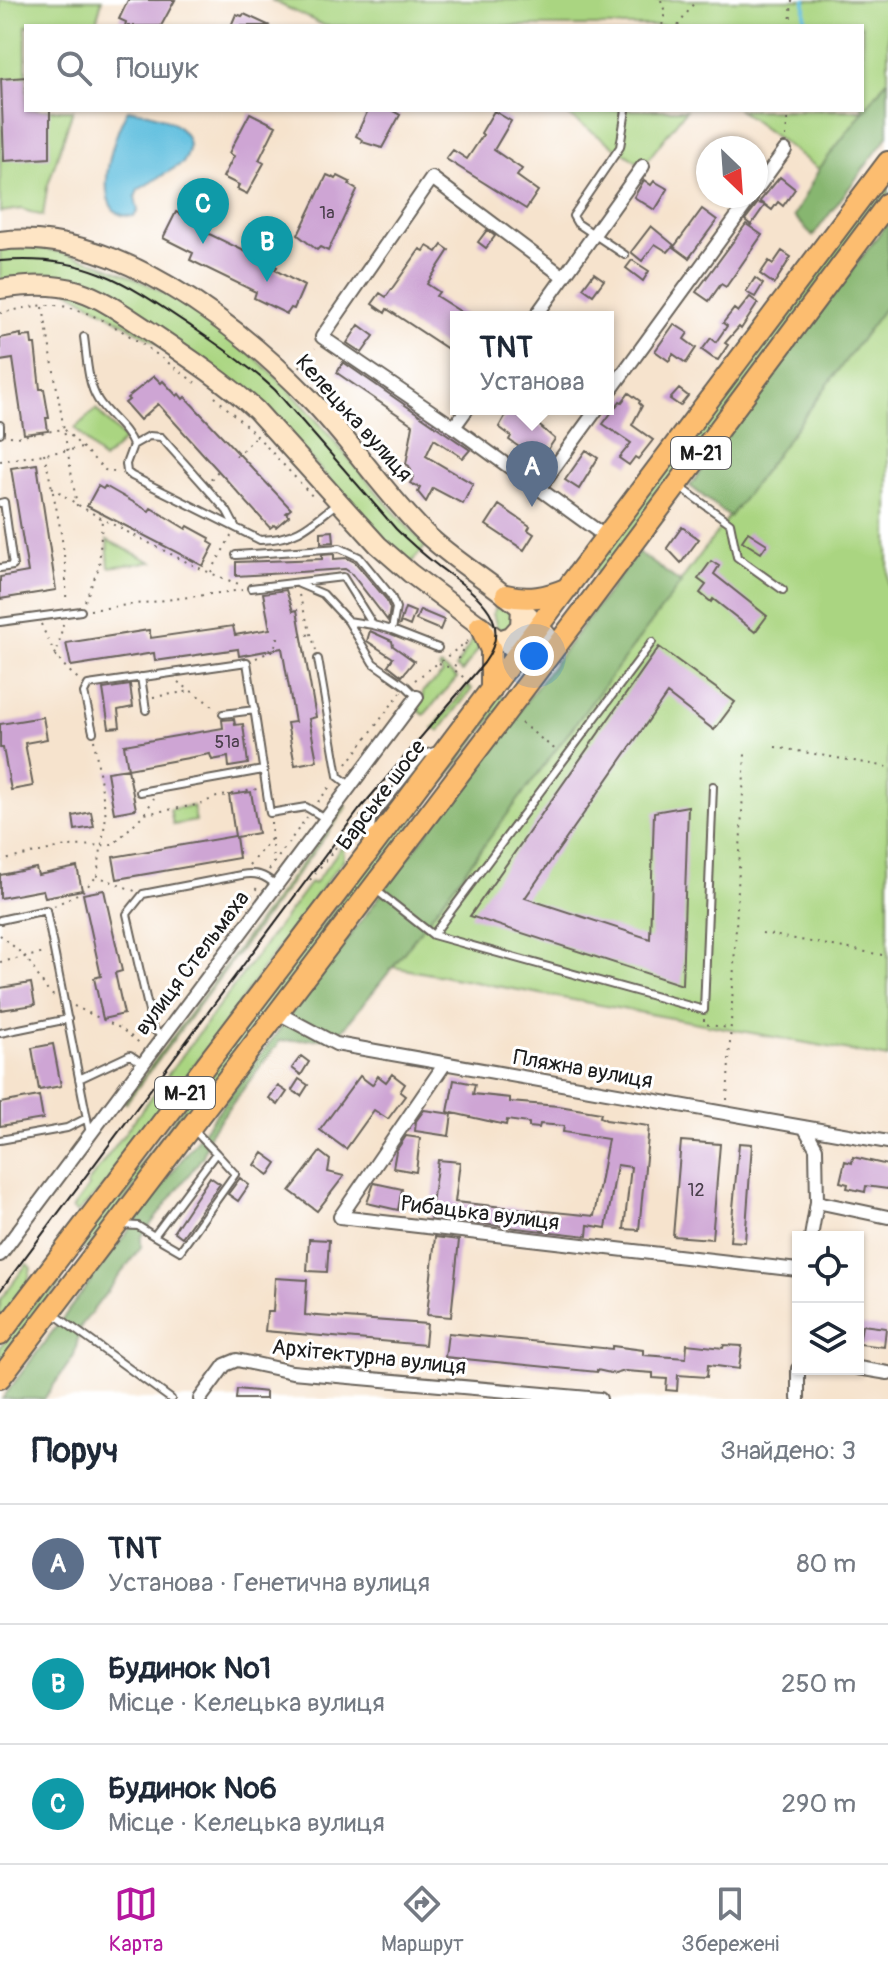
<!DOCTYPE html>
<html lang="uk">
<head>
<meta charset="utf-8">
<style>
  :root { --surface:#fff; --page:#f2f2f3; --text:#1f2937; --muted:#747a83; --line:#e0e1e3; --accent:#b5179e }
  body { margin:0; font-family:Pangolin,sans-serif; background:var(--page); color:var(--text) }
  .controls { position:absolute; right:24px; bottom:24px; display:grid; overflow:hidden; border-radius:0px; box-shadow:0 2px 6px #0004 }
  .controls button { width:72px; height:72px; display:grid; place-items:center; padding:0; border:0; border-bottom:2px solid var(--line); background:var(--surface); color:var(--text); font:40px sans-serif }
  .compass { position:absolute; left:696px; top:136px; width:72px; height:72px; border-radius:50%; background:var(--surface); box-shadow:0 2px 6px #0004; rotate:155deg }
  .you { position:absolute; left:534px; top:656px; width:28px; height:28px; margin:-20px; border:6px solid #fff; border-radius:50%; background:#1a73e8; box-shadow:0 0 0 12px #1a73e833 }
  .badge { display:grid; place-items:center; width:52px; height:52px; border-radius:50%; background:var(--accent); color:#fff; font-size:26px; font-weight:700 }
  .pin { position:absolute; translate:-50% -66px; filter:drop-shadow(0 2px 4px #0008) }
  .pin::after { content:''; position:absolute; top:42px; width:28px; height:24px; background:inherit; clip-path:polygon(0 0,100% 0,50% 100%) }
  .popup { position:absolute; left:450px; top:311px; width:164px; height:104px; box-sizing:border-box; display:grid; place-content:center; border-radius:0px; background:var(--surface); filter:drop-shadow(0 2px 6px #0005); font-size:26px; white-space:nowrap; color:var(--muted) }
  .popup b { font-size:30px; color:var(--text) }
  .popup::after { content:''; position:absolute; left:50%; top:100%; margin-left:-16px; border:16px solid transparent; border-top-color:var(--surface) }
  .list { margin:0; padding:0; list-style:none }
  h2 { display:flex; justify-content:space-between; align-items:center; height:104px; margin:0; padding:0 32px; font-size:34px }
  h2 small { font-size:26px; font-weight:400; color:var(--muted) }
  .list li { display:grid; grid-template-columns:52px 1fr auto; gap:24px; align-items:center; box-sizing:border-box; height:120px; padding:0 32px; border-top:2px solid var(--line) }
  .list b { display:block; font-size:30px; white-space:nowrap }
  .list p { margin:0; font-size:26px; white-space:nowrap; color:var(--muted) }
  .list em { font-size:26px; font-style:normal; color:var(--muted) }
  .icon { flex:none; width:44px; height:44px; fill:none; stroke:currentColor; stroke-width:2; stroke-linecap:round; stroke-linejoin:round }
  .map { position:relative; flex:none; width:888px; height:1399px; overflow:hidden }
  .search { position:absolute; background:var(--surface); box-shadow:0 2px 6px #0004; left:24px; right:24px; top:24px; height:88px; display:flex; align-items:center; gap:20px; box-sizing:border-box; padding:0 28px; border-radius:0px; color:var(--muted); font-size:30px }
  .sheet { height:464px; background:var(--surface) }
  nav { display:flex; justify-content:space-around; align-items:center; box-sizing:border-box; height:112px; border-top:2px solid var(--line); background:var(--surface); font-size:22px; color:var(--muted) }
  nav a { display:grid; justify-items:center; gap:4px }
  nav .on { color:var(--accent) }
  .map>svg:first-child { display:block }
  .green { fill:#aad581; stroke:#63784e; stroke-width:2 }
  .forest { fill:#87b66f; stroke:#526946; stroke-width:2 }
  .water { fill:#61bfdf; stroke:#3e6e7e; stroke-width:2 }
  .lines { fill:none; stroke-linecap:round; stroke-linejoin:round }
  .stream { stroke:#61bfdf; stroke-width:4 }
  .building { fill:#cea5d4 }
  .service-casing { stroke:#68625a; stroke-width:10 }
  .minor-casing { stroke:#68625a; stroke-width:16 }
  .secondary-casing { stroke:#68625a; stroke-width:22 }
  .trunk-casing { stroke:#68625a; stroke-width:24 }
  .path { stroke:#68625a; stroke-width:2; stroke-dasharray:2 6; stroke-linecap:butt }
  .service { stroke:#fff; stroke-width:6 }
  .minor { stroke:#fff; stroke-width:12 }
  .secondary { stroke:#fee5c5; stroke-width:18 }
  .trunk { stroke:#fcbd6f; stroke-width:20 }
  .tram { stroke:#1c1c1c; stroke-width:2 }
  .labels { text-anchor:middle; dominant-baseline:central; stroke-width:6; stroke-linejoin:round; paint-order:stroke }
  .number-label { font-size:18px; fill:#483e4a }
  .shield { fill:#fff; stroke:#606060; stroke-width:2 }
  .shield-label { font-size:20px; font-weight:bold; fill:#1c1c1c }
  .street-label { font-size:22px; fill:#1c1c1c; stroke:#fff }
</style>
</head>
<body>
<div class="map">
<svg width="888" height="1399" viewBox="0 0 888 1399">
  <rect width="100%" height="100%" fill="#fff"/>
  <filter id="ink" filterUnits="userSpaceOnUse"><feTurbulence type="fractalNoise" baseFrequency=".0125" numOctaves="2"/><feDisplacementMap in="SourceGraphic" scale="16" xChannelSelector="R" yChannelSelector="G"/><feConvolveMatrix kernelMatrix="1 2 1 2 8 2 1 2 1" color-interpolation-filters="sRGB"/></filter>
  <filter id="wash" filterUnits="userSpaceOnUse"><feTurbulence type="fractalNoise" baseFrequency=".006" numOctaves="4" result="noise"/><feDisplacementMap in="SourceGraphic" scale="32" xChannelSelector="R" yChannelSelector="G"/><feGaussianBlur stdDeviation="1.8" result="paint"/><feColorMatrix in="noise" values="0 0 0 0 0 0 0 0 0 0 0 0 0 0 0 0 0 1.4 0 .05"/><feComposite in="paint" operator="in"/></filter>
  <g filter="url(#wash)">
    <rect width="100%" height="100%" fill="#f6e3cd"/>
    <path class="green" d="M0,0h102l-7,26h-69v84h47l-26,78 -4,28 -22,-7 -21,3z
      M271,0h617v79l-69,90 -80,-59h123v-84h-537z
      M560,110h126l-43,56z
      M888,162v41l-281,375 -22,-14z
      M34,247c105,16 202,83 272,161 41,46 77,95 120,138l-15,17 -27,-23 -122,-135 -215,-127 -23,-1 -24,3v-31z
      M888,303v755l-495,-91z
      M96,409l29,31 -22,20 -28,-32z
      M107,540l45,22 -43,5z
      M500,602l15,12 1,7 -13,10 -6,-3 -4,-15z
      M476,634l6,10 -20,28 -6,-5z
      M441,666l16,12 -33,37 -8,-6 6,-9 1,-9 20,-17 -4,-6z
      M468,686l4,3 -33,42 -6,-3z
      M499,695l5,3v5l-416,545 -4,2 -3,-8 414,-545z
      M345,805l2,2 -221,296 -2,-1z
      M193,806l3,15 -23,4 -3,-16z
      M343,845l1,14c-64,81 -119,167 -181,249 -27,37 -52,74 -86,105l-5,-4 17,-23 -2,-2 224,-302 3,2z
      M27,1264l4,4 -4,19 -27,36v-23z
      M57,1277l4,6 -61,82v-18l53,-69z"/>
    <path class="forest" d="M888,79v57l-75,100 -19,-20 25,-47z
      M888,222v81l-158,214 -40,-31z
      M638,552l43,31 -288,384 -57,71 -56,3 -70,92 -7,23 -62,81v10l-60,79 -7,30 -30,43h-42z"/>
    <path class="water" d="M128,110c25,0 79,19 55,53l-45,27 -3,7 3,14 -4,5c-49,5 -20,-85 -6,-106z"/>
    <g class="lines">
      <path class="stream" d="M805,26v-26"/>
    </g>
    <g id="blocks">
      <path class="building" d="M128,0h47l-14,26h-36l1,-4 -7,-3z
        M236,14l6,2 2,-2 26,12h-39z
        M26,77v33h24v48l-46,3 -3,-82z
        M368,110h23l9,5 -18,33 -20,-6 1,-2 -7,-4z
        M494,111l17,10 -17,29 28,19 -5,7 21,15 -12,18 -80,-50 7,-9 14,9 16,-24 -2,-2z
        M250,113l26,13 -17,34 5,3 -17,31 -10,-5 2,-4 -16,-8 11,-21 -5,-3z
        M327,175l9,4 2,-3 12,6 -1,3 8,5 -29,61 -8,-4 -3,3 -19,-15z
        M780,177l15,12 -12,17 -5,-4 -6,8 -12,-9z
        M644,180l7,5 3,-4 14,8 -13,21 -21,-13z
        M758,203l7,2 -14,20 -6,-5z
        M702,209l15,11 -28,38 -15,-11z
        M176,212l33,16 -2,5 70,34 -2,3 29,16 -10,23 -3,-1 -4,6 -33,-16 2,-6 -66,-32 3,-7 -30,-15z
        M746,224l16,11 -36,52 -5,-3 -12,17 -13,-9z
        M651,226l23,19 -6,7 -13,-8 -13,17 -11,-9z
        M487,230l8,6 -9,12 -8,-6z
        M442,245l7,5 -22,34 12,8 -3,4 33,21h-13v26l-5,8 -64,-42 -2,4 -13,-9 8,-11 6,4 34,-48 4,2 3,-5 10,6z
        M782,251l9,6 -17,27 -14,-10 9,-13 4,3z
        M632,260l17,11 -6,10 -17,-13z
        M594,273l10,7 -11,15 -10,-7z
        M755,278l8,6 -8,13 -9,-5z
        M750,297l8,6 -17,26 -2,-2 -14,16 3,2 -10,15 -5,-2 -11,-8 9,-12 5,4 11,-16 -4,-3 11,-14 4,3z
        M674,324l14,9 -4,6 12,9 -10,15 -13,-9 -4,7 -14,-10z
        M359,325l15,11 -12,17 -15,-10z
        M21,334v3l10,-1 1,8h3l5,45h4l5,29h-3l2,13 -24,3 -11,-75 -13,2v-23z
        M343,362l127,88 -7,8 -29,-19 -8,17 47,28 -10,20 -30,-16 -7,14 -8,-10 2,-4 -10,-5 4,-6 -5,-11 -3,-2 7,-39 -76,-52z
        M154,376l7,7 2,-2 14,15 2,-2 4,5 2,-2 106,112 -5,4 3,3 -13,11 -2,-2 -4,3 -112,-124 -18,16 -15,-17 4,-3 -2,-2z
        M679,389l9,7 -8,10 -10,-7z
        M629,393l11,8 -1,2 3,3 -10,19 21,15 -15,19 -3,-2 -6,8 -10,-7 12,-15 -28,-19 17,-23 2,1z
        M509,409l24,16 2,-3 20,17 -10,15 -14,-10 -6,7 -16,-11 2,-4 -12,-9z
        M586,450l12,8 -19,31 -14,-9z
        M37,464l19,126 -56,9v-22l28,-5 -17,-104z
        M98,486l5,3 2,-3 44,25 2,-3 35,21 2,-3 22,12 -1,4 5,3 -11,21 -116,-60z
        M499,505l31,21 -2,4 6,4 -10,16 -38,-25z
        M682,527l17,12 -18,24 -14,-15z
        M333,531l1,11 -13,1v-11z
        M748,532l19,12 -6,9 -19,-12z
        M334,554v5l13,-1 8,4 31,37 4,10 -2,12 -37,-48 -6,-4 -109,7v-14l86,-3v-4z
        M711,561l8,5 -5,8 53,42 -12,16 -42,-33 -2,3 -11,-9 6,-8 -8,-6z
        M286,590l7,21 4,-1 19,107 -7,2 8,42 -22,4 -8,-42 8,-1 -13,-74 -43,8 -1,-7 -83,12 -1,-8 -83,13 -5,-23 83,-13 2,8 82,-12 2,9 35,-6 -7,-36z
        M405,608l10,4 -5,14 -9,-4 -2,4z
        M420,610l24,10 -4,10 -24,-10z
        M370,631l22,10 1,5 21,15 -12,15 -14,-11 5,-7 -26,-17z
        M659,647l76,55 -21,28 -47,-36 -142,204 125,41 4,-127 34,-6 -6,179 -212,-69z
        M130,685l3,22 -15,3 2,17 -11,1 -6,-39z
        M43,717l4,22 -22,4 8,43 -22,4 -8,-42h-3v-24z
        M234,719l1,6 8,-1 5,40 -19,3 -1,-10 -16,3 -2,-6 -82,15 8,40 -22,4 -7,-41 21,-3 -4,-24 99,-17 -1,-8z
        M251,792l7,41 -22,4 3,21 -122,21 -4,-22 122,-21 -6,-41z
        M91,812l3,15 -19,3 -2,-14z
        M77,867l5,23 -37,7 -2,-7 -43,8v-23l36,-7 2,7z
        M104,890l18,81 -7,2 9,41 -21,5 -9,-41 7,-2 -18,-82z
        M31,983l4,22 -35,5v-22z
        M53,1044l8,42 -22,4 -7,-42z
        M301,1056l8,6 -8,13 -9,-7z
        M392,1074l13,10 -5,8 5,4 -17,23 -14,-9 -28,39 -26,-19 40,-54 12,9 6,-9 8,6z
        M299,1079l9,6 -7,11 -9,-6z
        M454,1080l21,4 -2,10 37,4v4l49,4 42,7 -1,4 6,3 43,6 -10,104 -15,-1 7,-62 -14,-2 -11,63 -18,-3 -1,11 -157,-18 8,-58 22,2 -5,40 139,14 14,-77 -45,-7 1,-6 -24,-2 -1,4 -10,-1v-4l-22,-3 -1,5 -58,-13z
        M278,1086l9,6 -9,13 -9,-7z
        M39,1096l4,23 -43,7v-23z
        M424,1110l28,4 -3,22 -34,-5 1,-10z
        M406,1136l14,2 -4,34 -23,-4 3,-17z
        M681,1141l39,3 -8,95 -39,-3z
        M739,1143l13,1 -7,98 -15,-1z
        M320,1152l10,8 -2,12 16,4 -27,35 -27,-20z
        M263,1153l14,10 -8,12 -14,-10z
        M853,1157l35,8v24l-22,-3 -1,6 -18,-4 1,-4 -8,-2 5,-21 7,2z
        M210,1177l10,7 -38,53 -8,-6z
        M240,1178l9,7 -11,16 -10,-7z
        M374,1183l28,6 -4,21 -31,-7z
        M435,1237l24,3 -8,77 -24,-2z
        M309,1239l20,1 -2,32 -20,-1z
        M275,1278l32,2 -2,35 122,9 -2,21 -160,-14 2,-19h6z
        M862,1325l24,3 -2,19 -25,-3z
        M448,1333l164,16v-3l31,4v5l43,3 1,-14 36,4 1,-3 18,1 -3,23 -31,-4 -1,12 -29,-2 -1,16 -11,-1 1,-11 -14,-1v-5l-28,-2 -10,3 -18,-4v2l-152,-15z
        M237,1389l29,3v7h-30z"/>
    </g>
  </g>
  <g filter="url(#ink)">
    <use href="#blocks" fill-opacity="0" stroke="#68625a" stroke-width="2"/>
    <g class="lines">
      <g class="service-casing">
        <path id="service" d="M625,255l-48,-32 -4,-7 47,-69 6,-37
          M84,337c3,20 3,45 14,63 10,16 28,27 35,45l-7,19 1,8 5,4 128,64c36,-1 49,-14 76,-36
          M0,425v8
          M133,445l16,-9 12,1 66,74 9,17
          M680,487l50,36 7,34 46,33
          M0,503l4,-1 9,64 -13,2
          M236,555l104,-7 19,9 32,39 5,12 -4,22 -19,-5 -30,-48 -92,11
          M299,584l24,10 25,27 25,42 33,23 11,11
          M348,621l25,4
          M0,622l81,-11
          M392,630l46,18
          M652,642l-219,293 271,75 9,-224
          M318,659l20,117 13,10
          M141,677l5,33
          M223,714l32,-4
          M93,732l-9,-39 4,-8 159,-23 23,151 36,-6 20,12
          M140,792l123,-22
          M370,838l2,-18 52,-66 14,-4
          M376,890l57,45
          M0,920l46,-10 44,224
          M0,1033l68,-14
          M162,1036l-9,-7 -26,-115 16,-20 98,-19c15,-3 23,0 35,10
          M79,1079l51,-24 12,8
          M0,1140l67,-12 20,-10
          M121,1225l17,1 16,10 62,-83 -23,-24
          M154,1236l26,15 55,-77 -19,-21
          M54,1314l117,85"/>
      </g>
      <g class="minor-casing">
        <path id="minor" d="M756,190l29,-40
          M564,277l-132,-99 -110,159 132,90 152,110
          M535,317l108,-151
          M608,394l144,-198
          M454,427l13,-18
          M540,487l57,-78
          M278,1013l58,31 552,98
          M444,1065l-104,152 458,53
          M804,1127l12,21 1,54 -6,35
          M817,1202l71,15
          M0,1255l417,-558
          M858,1368l30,5
          M200,1399l25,-34 12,-5 55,12 308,27
          M798,1399v-30"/>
      </g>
      <g class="secondary-casing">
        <path id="secondary" d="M0,241c112,-14 235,81 309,157 41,42 73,92 115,134 42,41 99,65 131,115
          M0,289c26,-4 53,-6 79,2 25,8 47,25 69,39 37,25 75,50 108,80l122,135 32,28 89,67 29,14 19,3
          M499,640l12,-4 9,-10 1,-19"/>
      </g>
      <g class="trunk-casing">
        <path id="trunk" d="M506,595c22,6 41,2 62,-7
          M480,626l11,24v40
          M0,1335l369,-484 519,-689
          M0,1378l583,-767 305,-408"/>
      </g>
      <path class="path" d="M661,0l4,12 -3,14
        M678,26l18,-26
        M790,26l2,-26
        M786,137l2,-27
        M43,307l34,199
        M0,313c17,-3 38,-9 55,-8 50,5 105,53 145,81
        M300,367l15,-19
        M215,397l42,39 57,62
        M10,436l6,1 48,-8 41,41 13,3
        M44,453c11,49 24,98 22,149
        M236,456l20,-19
        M0,461l82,-13
        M211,479l7,-8
        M52,487c29,22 60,37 93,54 32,16 63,33 97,44
        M211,572l20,-36
        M299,595l17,55
        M85,601l14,-34 3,-48
        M90,610l152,-20
        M41,624c10,23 18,41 39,56
        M299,636l14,-2
        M466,643l-13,26 19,15
        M56,657l7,-33
        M256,658l18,-8 3,-12h3
        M439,663l13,6
        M415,680l53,-39
        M178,682l38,26
        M153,697l38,-6
        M521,723l36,28
        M94,740l12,76 -9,60 38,15
        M775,747l113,20
        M347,764l54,-72
        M318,802l13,-17
        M145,813l9,-15
        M271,822l2,41
        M0,861l66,-15 47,-1 31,-31 53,-9 20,-8 40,-8
        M249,865l22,-26
        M269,870l38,-53
        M310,880l53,-67
        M54,906l29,-15 14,-15
        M232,922l27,-37
        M762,933l126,23
        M0,935l26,22 23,36 5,3
        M0,962l45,-9
        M74,1006l46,22 21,16
        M704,1019v5l24,4
        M727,1100l18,-346"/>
      <use href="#service" class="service"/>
      <use href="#minor" class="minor"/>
      <use href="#secondary" class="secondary"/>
      <use href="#trunk" class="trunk"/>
      <path class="tram" d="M0,261c86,-7 124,20 192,66 29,20 57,39 83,63l121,139c13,13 27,25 42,37 31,24 80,50 46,97l-125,147 -359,481"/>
    </g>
  </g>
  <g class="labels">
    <g class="number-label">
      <text x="327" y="213">1а</text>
      <text x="227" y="742">51а</text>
      <text x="696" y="1190">12</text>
    </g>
    <g class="shield">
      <rect x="671" y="437" width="60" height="32" rx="6"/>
      <rect x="155" y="1077" width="60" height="32" rx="6"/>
    </g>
    <g class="shield-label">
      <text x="701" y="453">М-21</text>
      <text x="185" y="1093">М-21</text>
    </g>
    <g class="street-label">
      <text transform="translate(354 418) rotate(48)">Келецька вулиця</text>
      <text transform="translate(381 795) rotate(-53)">Барське шосе</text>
      <text transform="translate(192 963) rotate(-53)">вулиця Стельмаха</text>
      <text transform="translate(583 1069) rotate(10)">Пляжна вулиця</text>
      <text transform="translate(480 1213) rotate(7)">Рибацька вулиця</text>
      <text transform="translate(369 1357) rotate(6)">Архітектурна вулиця</text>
    </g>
  </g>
</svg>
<div class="controls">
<button><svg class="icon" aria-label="locate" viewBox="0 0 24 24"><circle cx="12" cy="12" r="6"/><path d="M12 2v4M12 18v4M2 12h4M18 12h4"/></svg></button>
<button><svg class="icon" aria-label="layers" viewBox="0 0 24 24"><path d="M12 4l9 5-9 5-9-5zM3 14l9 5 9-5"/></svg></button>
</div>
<svg class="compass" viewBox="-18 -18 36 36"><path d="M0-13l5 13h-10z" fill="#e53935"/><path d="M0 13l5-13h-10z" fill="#747a83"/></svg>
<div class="you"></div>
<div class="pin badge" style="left:532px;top:507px;background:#5c6f8a">A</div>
<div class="popup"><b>TNT</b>Установа</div>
<div class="pin badge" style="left:267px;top:282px;background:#0f9aa8">B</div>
<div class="pin badge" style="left:203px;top:244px;background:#0f9aa8">C</div>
<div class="search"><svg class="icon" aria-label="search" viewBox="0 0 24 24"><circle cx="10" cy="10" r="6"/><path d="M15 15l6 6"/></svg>Пошук</div>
</div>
<section class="sheet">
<h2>Поруч<small>Знайдено: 3</small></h2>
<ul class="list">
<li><span class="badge" style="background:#5c6f8a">A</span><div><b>TNT</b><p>Установа · Генетична вулиця</p></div><em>80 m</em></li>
<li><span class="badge" style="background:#0f9aa8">B</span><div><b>Будинок №1</b><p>Місце · Келецька вулиця</p></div><em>250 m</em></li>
<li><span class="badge" style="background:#0f9aa8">C</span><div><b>Будинок №6</b><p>Місце · Келецька вулиця</p></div><em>290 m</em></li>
</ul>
</section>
<nav>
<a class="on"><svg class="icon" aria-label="map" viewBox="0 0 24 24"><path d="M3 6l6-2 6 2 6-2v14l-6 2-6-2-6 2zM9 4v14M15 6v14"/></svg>Карта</a>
<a><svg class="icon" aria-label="directions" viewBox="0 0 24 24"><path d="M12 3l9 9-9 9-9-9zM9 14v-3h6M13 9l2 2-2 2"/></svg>Маршрут</a>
<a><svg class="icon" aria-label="saved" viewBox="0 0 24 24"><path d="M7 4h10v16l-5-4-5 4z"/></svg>Збережені</a>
</nav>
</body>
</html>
